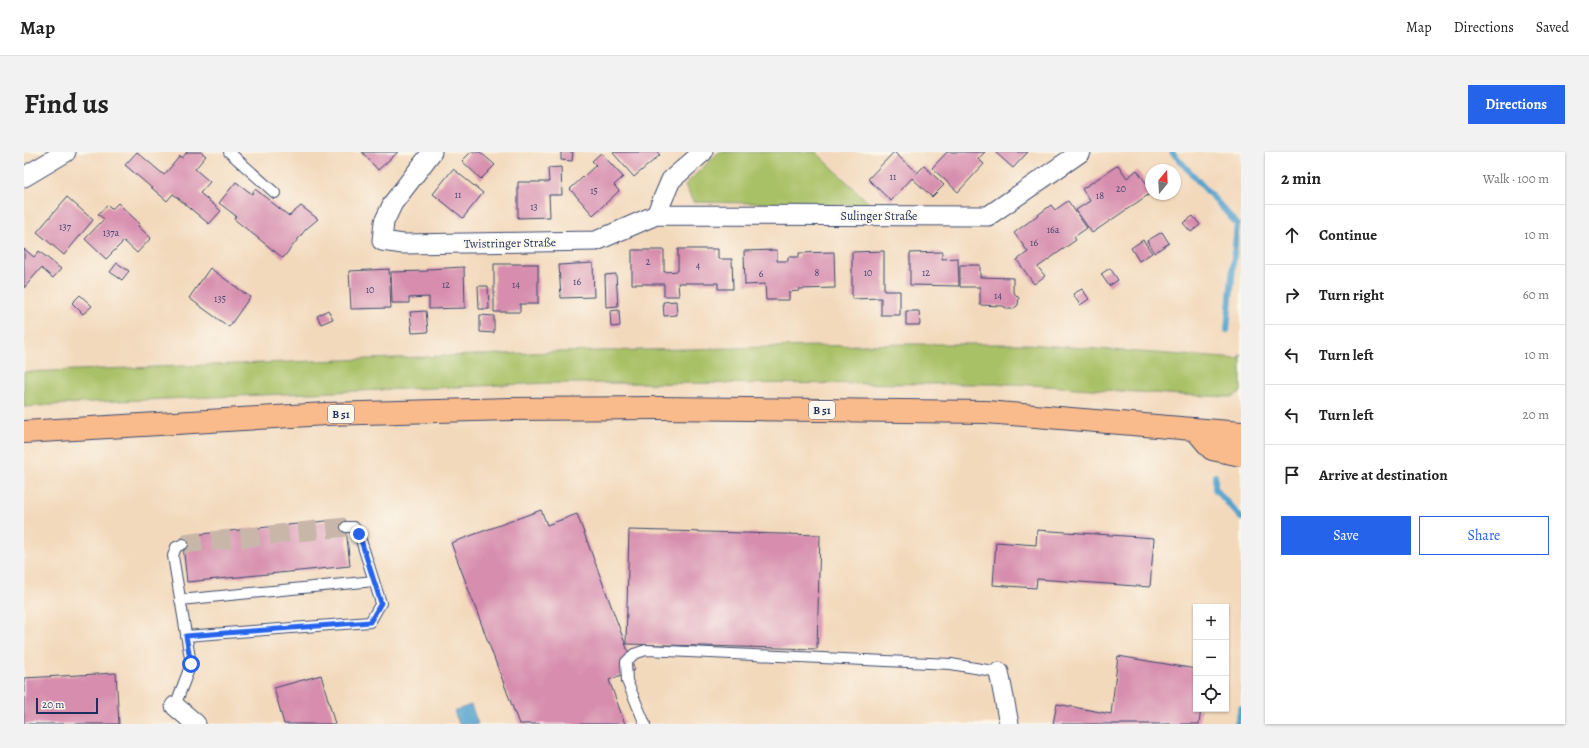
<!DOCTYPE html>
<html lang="en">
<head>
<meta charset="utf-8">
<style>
  :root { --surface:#fff; --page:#f2f2f2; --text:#222; --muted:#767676; --line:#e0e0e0; --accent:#2563eb }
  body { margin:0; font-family:Alegreya,serif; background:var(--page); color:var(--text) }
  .controls { position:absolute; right:12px; bottom:12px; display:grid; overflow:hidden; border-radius:0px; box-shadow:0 1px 3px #0004 }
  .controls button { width:36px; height:36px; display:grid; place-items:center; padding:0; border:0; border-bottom:1px solid var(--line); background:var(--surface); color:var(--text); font:20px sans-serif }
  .compass { position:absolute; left:1121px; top:12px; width:36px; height:36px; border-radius:50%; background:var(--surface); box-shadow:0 1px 3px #0004; rotate:18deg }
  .scale { position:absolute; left:12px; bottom:10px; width:62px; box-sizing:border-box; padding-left:4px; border:2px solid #1b2f5e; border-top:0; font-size:11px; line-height:14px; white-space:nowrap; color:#1b2f5e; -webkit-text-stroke:3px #fbf7ec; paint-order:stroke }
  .stop { position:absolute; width:12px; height:12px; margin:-9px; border:3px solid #2563eb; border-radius:50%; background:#fff }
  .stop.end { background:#2563eb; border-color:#fff; box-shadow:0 1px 4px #0008 }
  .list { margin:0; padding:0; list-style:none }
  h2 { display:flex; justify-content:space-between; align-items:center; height:52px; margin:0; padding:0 16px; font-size:17px }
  h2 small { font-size:13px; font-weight:400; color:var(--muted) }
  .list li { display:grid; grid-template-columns:26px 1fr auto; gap:12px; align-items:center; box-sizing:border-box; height:60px; padding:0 16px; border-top:1px solid var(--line) }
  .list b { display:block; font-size:15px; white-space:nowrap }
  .list em { font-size:13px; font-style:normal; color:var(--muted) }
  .actions { display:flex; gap:8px; padding:12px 16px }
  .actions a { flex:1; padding:9px 0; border:1px solid var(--accent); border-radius:0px; text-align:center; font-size:14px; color:var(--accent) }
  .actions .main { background:var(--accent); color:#fff }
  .icon { flex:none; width:22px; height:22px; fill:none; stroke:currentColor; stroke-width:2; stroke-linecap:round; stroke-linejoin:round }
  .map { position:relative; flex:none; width:1217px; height:572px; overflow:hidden; border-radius:0px }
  header { display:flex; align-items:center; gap:24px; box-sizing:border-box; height:56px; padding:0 20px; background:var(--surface); border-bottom:1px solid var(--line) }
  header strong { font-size:19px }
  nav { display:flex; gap:22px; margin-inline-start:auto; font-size:14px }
  .intro { display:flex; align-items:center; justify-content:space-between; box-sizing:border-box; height:96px; padding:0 24px }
  h1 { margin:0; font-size:28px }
  .button { padding:10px 18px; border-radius:0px; background:var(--accent); color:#fff; font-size:14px; font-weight:700 }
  main { display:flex; gap:24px; padding:0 24px }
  aside { flex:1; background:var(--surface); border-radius:0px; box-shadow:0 1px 3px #0004 }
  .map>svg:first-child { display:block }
  .green { fill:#a9c166; stroke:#627862 }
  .water { fill:#55a3ce; stroke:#386996 }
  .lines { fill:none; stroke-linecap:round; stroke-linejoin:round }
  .stream { stroke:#55a3ce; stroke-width:6 }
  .building { fill:#d78dad }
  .minor-tunnel { stroke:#c8b7a9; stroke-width:19; stroke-dasharray:19 10; stroke-linecap:butt }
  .service-casing { stroke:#3b486c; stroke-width:12 }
  .minor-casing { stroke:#3b486c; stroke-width:21 }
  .primary-casing { stroke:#3b486c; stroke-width:24 }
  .service { stroke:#fff; stroke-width:10 }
  .minor { stroke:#fff; stroke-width:19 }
  .primary { stroke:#fabb8c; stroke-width:22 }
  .route { stroke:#2563eb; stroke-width:5 }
  .labels { text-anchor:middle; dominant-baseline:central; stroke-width:4; stroke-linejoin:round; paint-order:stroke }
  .number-label { font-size:10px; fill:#4a4672 }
  .shield { fill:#fbf7ec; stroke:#5e6b89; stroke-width:1 }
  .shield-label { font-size:11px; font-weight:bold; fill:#1b2f5e }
  .street-label { font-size:12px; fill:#1b2f5e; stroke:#fbf7ec }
</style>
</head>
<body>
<header>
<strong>Map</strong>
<nav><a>Map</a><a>Directions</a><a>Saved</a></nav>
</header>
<div class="intro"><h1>Find us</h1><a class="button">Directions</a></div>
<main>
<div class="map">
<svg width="1217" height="572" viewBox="0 0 1217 572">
  <rect width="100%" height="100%" fill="#fbf7ec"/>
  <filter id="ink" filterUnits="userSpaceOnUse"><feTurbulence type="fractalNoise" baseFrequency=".025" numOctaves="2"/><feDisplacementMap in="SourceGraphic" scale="8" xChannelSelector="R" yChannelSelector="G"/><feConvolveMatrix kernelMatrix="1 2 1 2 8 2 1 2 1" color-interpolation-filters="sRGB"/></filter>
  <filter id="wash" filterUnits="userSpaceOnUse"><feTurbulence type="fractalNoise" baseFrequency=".012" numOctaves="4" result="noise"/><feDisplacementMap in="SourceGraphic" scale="16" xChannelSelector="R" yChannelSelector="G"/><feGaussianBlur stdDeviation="0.9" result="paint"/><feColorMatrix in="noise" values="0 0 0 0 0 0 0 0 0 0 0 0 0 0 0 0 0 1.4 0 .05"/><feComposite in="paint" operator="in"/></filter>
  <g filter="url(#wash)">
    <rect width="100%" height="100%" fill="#f3d9bc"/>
    <path class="green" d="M695,0h97l55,53 -178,-3 -8,-17z
      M885,192h117l213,15 2,-6v39l-9,5 -49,-2 -168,-11 -466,-1 -455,19 -70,5v-35l532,-20z"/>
    <path class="water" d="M447,553l7,19h-19l-5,-13z"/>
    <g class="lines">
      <path class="stream" d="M1148,0l65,72 -10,106
        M1191,324v13l26,29
        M1213,572l4,-16"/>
    </g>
    <g id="blocks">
      <path class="building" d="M113,0l27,23 16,-19 2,2 5,-6h14l5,4 -11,13 15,13 -10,11 21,18 -12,13 -36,-30 -6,7 -42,-36z
        M338,0h36l-20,18z
        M447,0h9l15,13 -14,14 -19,-18z
        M537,0h12l-1,9 -11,-1z
        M591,0h42l3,3 -26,22 -21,-24z
        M870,0l23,21 7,-7 20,19 -12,12 -20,-19 -21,23 -23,-22z
        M923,0h38l-7,7 6,5 -26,28 -26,-24z
        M971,0h33l-15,16z
        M577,1l22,24 -9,8 5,6 -26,24 -23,-26 26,-24 -4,-4z
        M1094,13l9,13 10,-8 14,20v3l-59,40 -16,-23 14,-9 -8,-12z
        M537,15l1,28h-13l1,22 -32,1v-36h31l-1,-14z
        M429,17l30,24 -20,25 -30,-24z
        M212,30l16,12 3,-5 34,27 12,-10 17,13 -12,10 -23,29 -49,-39 2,-3 -17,-13z
        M43,45l26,23 -29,35 -27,-23z
        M1044,49l19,27 -13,9 2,3 -38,27 7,9 -11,8 -17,-24 11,-8 -14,-19 37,-28 4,5z
        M94,51l22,21 -2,2 13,12 -14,15 -13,-12 -18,18 -21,-20 19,-20 -6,-5 10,-9 4,4z
        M1169,64l7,9 -9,7 -8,-9z
        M1138,80l7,11 -15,10 -7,-12z
        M1119,88l9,13 -13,8 -8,-13z
        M0,97l10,8 5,-6 22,18 -8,9 -12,-10 -17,20z
        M654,97h40v10h14l1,30h-15v-6h-40l1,13h-15v-12h-32v-34h32v22l14,-1z
        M753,98v11h11v-4h11v-4l35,-1 1,36 -36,1v2l-10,1v8h-23l-1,-16 -20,1 -1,-34z
        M860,99v40h16v24h-19v-17l-29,1v-47z
        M918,100v7l16,-1 1,28 -49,-1v-32z
        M93,111l12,8 -7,9 -12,-8z
        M569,111l1,34 -33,1 -2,-33z
        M470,112h44v40h-18v8h-26z
        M936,113h20v12l33,1v14l6,6 -1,7 -5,4h-5l-5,-3 -23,-1v-18h-20z
        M440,115l1,41 -36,1v-12l-20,1v5h-17l-1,-31 37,-1v-2z
        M186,116l40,29 -21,30 -40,-29z
        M1086,116l8,12 -9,6 -8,-12z
        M365,117l2,39 -40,1 -2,-38z
        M592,122l2,32 -12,1 -1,-32z
        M454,134h10l1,23h-10z
        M1058,137l7,10 -9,6 -7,-11z
        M56,143l12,11 -9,8 -11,-11z
        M652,149l1,14 -13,1 -1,-14z
        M304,158l5,9 -12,5 -4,-8z
        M595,158l1,16 -9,1 -1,-16z
        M402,159l2,21 -16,1 -2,-21z
        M882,159h13l1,14h-14z
        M456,163l14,1v17l-14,-1z
        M517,358l6,15 30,-11 58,156 -26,10 16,44h-106l-68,-181z
        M321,367l5,47 -163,16 -5,-46z
        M605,378l191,5 -3,114 -191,-5z
        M1013,378l117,8 -4,49 -113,-8 -1,9 -43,-3 3,-43 40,3z
        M1094,504l78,13v40h5l-2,15h-146l4,-20 54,10z
        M92,521l3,51h-95v-46z
        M297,523l14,49h-51l-10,-36z"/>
    </g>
  </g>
  <g filter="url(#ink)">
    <use href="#blocks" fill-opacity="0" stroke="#3b486c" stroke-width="1"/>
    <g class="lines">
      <path class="minor-tunnel" d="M159,392l163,-17"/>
      <g class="service-casing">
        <path id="service" d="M205,0l46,41
          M156,448l194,-19 -15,-47 -5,-7h-8
          M162,484l184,-14 11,-19 -7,-22
          M151,554l16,-42 -18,-108 3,-9 7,-3
          M621,572l-18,-43 -1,-19 8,-8 12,-4 305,14 48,8"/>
      </g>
      <g class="minor-casing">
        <path id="minor" d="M408,0l-39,51 -9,19 -2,19 21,3 193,-3 60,-26 15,-35 32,-28
          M0,25l42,-25
          M632,63l332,1 93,-64
          M975,520l10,52
          M151,554l21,18"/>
      </g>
      <g class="primary-casing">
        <path id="primary" d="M1171,277l17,20 29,6
          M0,280l302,-18 185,-5 147,-1 328,4 255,21"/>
      </g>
      <use href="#service" class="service"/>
      <use href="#minor" class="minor"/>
      <use href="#primary" class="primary"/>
    </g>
  </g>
  <g class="lines" filter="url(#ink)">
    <path class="route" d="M167,512l-5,-28 184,-14 11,-19 -22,-69"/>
  </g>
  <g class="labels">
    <g class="number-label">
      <text x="869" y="24">11</text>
      <text x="1097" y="36">20</text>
      <text x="570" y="38">15</text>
      <text x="434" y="42">11</text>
      <text x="1076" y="43">18</text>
      <text x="510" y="54">13</text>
      <text x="41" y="74">137</text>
      <text x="1029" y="77">16a</text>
      <text x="87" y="80">137a</text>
      <text x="1010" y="90">16</text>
      <text x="624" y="109">2</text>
      <text x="674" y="113">4</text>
      <text x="793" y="120">8</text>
      <text x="844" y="120">10</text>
      <text x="902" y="120">12</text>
      <text x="737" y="121">6</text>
      <text x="553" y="129">16</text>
      <text x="422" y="132">12</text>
      <text x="492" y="132">14</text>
      <text x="346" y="137">10</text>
      <text x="974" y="143">14</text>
      <text x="196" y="146">135</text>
    </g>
    <g class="shield">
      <rect x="785" y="249" width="26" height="18" rx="3"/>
      <rect x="304" y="253" width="26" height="18" rx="3"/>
    </g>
    <g class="shield-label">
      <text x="798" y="258">B 51</text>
      <text x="317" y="262">B 51</text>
    </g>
    <g class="street-label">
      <text x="855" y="64">Sulinger Straße</text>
      <text transform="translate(486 91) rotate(-1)">Twistringer Straße</text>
    </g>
  </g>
</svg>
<div class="controls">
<button>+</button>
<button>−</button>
<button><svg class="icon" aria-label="locate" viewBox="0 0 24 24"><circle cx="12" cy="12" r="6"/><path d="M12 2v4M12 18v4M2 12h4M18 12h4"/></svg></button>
</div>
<svg class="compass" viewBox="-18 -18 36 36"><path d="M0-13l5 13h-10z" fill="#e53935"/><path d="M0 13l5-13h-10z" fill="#767676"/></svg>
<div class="scale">20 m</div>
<div class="stop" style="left:167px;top:512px"></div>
<div class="stop end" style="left:335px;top:382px"></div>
</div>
<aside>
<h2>2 min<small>Walk · 100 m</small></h2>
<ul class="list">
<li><svg class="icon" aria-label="ahead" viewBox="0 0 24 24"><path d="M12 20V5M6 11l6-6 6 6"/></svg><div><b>Continue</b></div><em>10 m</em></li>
<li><svg class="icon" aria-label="right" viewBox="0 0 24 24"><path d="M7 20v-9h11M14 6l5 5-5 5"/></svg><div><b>Turn right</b></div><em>60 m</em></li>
<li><svg class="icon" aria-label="left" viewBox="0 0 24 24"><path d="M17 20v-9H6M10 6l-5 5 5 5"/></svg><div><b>Turn left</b></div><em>10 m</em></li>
<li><svg class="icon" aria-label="left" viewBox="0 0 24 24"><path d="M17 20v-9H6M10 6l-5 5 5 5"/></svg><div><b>Turn left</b></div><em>20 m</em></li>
<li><svg class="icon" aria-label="arrive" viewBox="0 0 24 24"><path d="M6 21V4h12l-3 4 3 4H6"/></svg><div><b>Arrive at destination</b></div></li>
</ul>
<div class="actions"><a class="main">Save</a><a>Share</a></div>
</aside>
</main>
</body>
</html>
